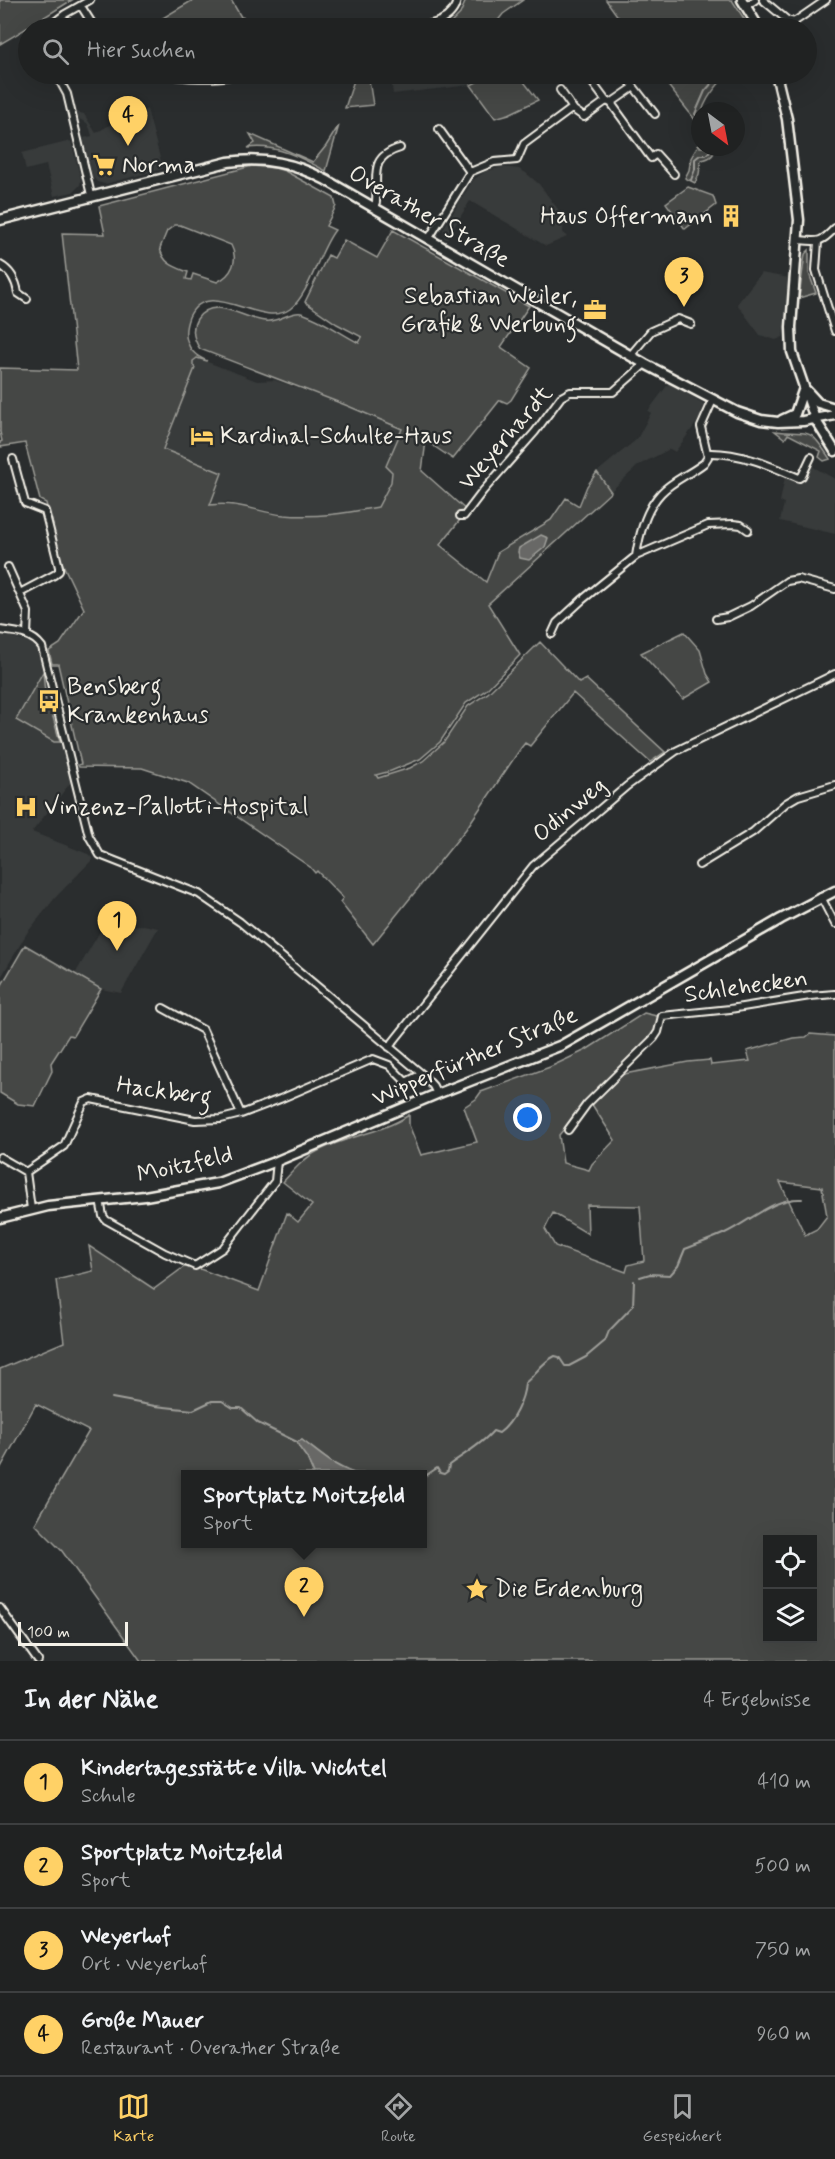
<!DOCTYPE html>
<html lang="de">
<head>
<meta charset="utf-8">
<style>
  :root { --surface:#202222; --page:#2d2f2f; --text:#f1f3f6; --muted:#a2a4a5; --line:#3d3f40; --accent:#ffd166 }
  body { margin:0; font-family:Mynerve,sans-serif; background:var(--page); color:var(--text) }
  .controls { position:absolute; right:18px; bottom:18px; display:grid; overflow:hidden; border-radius:0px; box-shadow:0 6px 24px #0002 }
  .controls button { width:54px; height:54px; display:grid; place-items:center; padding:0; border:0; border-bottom:2px solid var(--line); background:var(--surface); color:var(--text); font:30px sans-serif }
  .compass { position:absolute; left:691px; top:102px; width:54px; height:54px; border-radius:50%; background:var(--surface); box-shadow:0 6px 24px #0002; rotate:148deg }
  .scale { position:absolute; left:18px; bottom:15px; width:110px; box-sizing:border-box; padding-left:6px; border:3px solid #f4f1e8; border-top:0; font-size:16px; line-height:21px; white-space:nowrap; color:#f4f1e8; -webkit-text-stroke:4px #2a2d2e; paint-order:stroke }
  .you { position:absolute; left:528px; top:1118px; width:21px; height:21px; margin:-15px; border:4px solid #fff; border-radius:50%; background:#1a73e8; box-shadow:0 0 0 9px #1a73e833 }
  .badge { display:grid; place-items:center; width:39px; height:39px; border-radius:50%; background:var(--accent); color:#111; font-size:20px; font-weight:700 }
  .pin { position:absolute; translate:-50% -50px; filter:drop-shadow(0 2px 3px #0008) }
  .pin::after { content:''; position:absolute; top:32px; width:21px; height:18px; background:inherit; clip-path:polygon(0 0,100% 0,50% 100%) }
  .popup { position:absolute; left:181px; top:1470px; width:246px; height:78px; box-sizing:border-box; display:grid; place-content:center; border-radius:0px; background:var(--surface); filter:drop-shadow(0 2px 4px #0005); font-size:20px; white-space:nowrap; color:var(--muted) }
  .popup b { font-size:22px; color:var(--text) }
  .popup::after { content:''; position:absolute; left:50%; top:100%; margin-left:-12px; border:12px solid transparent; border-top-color:var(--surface) }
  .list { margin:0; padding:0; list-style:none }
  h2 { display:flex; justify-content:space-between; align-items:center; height:78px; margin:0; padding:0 24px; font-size:26px }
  h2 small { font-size:20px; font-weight:400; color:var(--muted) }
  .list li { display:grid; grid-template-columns:39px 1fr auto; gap:18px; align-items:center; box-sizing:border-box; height:84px; padding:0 24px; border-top:2px solid var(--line) }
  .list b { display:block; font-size:22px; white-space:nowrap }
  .list p { margin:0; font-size:20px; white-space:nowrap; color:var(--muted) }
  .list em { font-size:20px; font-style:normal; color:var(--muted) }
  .icon { flex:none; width:33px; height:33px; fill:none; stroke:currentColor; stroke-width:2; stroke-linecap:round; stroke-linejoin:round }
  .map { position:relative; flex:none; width:835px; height:1661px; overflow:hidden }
  .search { position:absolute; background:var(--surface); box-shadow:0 6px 24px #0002; left:18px; right:18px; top:18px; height:66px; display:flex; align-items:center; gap:15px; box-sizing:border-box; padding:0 21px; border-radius:33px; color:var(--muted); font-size:22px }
  .sheet { height:414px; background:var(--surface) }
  nav { display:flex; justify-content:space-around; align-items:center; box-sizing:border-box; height:84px; border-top:2px solid var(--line); background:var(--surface); font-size:16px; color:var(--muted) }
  nav a { display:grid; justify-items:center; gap:3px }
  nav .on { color:var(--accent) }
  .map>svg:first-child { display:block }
  .built { fill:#373a3a }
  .green { fill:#444645; stroke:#9c9c96; stroke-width:1.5; fill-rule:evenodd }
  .water { fill:#676866; stroke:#9f9f9a; stroke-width:1.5 }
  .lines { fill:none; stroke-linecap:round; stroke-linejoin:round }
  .stream { stroke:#9f9f9a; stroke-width:2 }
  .street-casing { stroke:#f4f1e8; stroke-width:10 }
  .secondary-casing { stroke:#f4f1e8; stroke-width:13 }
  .street { stroke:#2a2d2e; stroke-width:6 }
  .secondary { stroke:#2a2d2e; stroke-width:8 }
  .labels { text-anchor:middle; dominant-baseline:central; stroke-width:4.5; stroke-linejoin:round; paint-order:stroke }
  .poi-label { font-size:24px; fill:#f4f1e8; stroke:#2a2d2e; text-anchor:start }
  .street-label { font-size:24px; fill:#f4f1e8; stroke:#2a2d2e }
</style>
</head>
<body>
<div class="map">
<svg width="835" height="1661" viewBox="0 0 835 1661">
  <rect width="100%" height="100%" fill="#2a2d2e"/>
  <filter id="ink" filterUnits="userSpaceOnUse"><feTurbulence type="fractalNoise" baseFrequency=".0167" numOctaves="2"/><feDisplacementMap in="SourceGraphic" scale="12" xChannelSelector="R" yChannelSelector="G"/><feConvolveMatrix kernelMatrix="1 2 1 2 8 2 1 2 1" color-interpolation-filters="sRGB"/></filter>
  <g filter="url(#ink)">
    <path class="built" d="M390,74h95l-8,8 -6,3 -78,9z
      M147,109l16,60 -58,15 -8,-2 -5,-6 -9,-38 9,-2 -2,-7 -3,-6 -8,-4 -2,-7 7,2 12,19 35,-21 5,3z
      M71,141l10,38 -1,6 -7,7 -19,4 -8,-31 -20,5 -4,-17z
      M503,167l16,2 7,4 13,11 25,33 -1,15 4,5 -21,9 -76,-45 -23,38 -3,-1 -1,-9 30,-49 13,-9z
      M761,273l28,5 -6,59 -7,3 -16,-5 -23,-31z
      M197,358l60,23 18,-1 73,26 55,24 -16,36 5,6 -1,10 -13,25 -58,10 -38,-3 -55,-12 -18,3 -46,-56 32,-81 -2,-7z
      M669,383l35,21 -4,14 -25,34 -5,-3 -31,16 -28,26 -14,-19 40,-33 14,-26 -3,-2z
      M810,465l25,14v55l-55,-13 4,-18 -4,-1 6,-30 10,7z
      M0,634l27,7 7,4 5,8 8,42 -2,1 1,7h3l22,79 -39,50 56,22 5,5 -38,39 -28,35 -27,46z
      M116,920l10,6 17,-1 15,3 -37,65 -20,-4 -26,-15 30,-51 7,1z"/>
    <path class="green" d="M0,0h72c-25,15 -47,30 -72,44z
      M193,0h38l10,17 27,6 -3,5h-119z
      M466,0h57l-20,14 -7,9 1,5h-12l-2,-3 -37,3 14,-14z
      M606,0h126l18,28h-124z
      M356,74h12l5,31 -28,3z
      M485,74h33l20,26 -29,14 -14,4 -24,-33 6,-3z
      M659,74h68c-14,16 -27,30 -27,52z
      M339,125l-13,46c-24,-13 -50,-27 -78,-23l7,-5 -5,-9 63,28 13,-16z
      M700,142v5h15c0,9 -6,12 -14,13l-2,14 -4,9 -10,-5 4,-8 2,-12z
      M252,166l23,2 10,3 49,27 2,8 -10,20 9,4c-16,20 -25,64 -45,79 -29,21 -82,-34 -101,8 -3,8 -5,18 -1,26 3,10 11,14 19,18l-10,-3 -4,3v4l2,3 -32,81 59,24 -12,32c28,-4 47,7 74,10 34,3 61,-2 94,-8l13,-25 1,-10 -6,-6 16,-37 -54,-23 -148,-57c-6,-9 -10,-19 -3,-30 17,-25 45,0 68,2 13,2 25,-10 36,-8 19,5 40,21 58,30l3,-6 -25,-13 -32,-22 23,-47 6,3 10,-18 33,18 16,-28 136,76 -28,41 30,21 -20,32 -4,3 -7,-3 -47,59 -27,-18 -4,30 45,40 -27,34 46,37 12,-30 53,-32 15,-22 13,8 8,-20 10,-14 14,20 -123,112 32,51 -34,35 -20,13 -26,39 -20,17 -29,12 -15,4 2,3 32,-10 13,-7 21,-19 24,-36 20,-13 52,-51 39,41 7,-4 79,73 -15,10 -77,-69 -43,53 -5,-3 -4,5 -55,81 -93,115 -33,-42 3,-4 -26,-27 -2,2 -5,-6 -122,-84 -46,-15 -63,-1 -1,-2 3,-1 -23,-100h-6l-3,-13 11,-7 24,-35 -26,-55 -12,-51 -6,-3 -15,-57 -25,4v-5l2,-1 -2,-9v-64l77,2 -15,-137 43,1 -6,-28zM175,225h5l51,20c8,15 1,30 -14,37l-24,-8 -2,6 -5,-1 2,-7c-13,-5 -25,-8 -28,-24l7,-17z
      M688,187l25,9 3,9 -31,24 -19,-26z
      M809,250v23l7,20 -17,5 6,-44z
      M775,431c37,5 32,-7 55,28l-6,2 -5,-4 2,-6 -33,-17 -3,5z
      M684,632l16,18 7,24 5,8 -29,17 -42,-46z
      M43,672l3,31h3l11,39h-6l-38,-22z
      M25,945l76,44 -28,47 -4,-1 -18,28 1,8 -17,35 -17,-2 -18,-11v-105z
      M644,1013l17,4 -5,15 -72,73 -25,30 4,28 26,7 3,-6 23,-24 -24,-37 28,-28 69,-13 22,-2 1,5 39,-4 -3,-10 46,-13 13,-1 4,-3 25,2v625h-694l-79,-110 -27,-27 54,-93 -53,-27 -36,65v-100l64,-27 -8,-62 37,-9 -4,-25 65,43 30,-22 16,2 59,22 28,-78 11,9 14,-17 -29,-23c10,-11 21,-24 35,-31 30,-16 62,-17 91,-36v10l12,30 56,-13 -13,-35 12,-8 5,-7 69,-25 36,-17zM780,1182l42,5 5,29 -10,13 -12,6zM587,1205l53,1 4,55 -16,4 -2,7 -71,-26 -10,-17 8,-16 35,21zM302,1440l29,22 21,11 70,1v70h-236v-70h128l-7,-16 -8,-11zM768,1540h44v98h-44z"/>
    <path class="water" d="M541,535l7,3 -3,9 -16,13 -9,-2 -2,-6 1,-4z
      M302,1440c17,13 35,30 57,34h-45l-7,-16 -8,-11 -2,-5z"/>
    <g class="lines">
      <path class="stream" d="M700,121l-5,-7 10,-23 15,-17
        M691,180l4,-11v-10l5,-4h6l5,-5 -1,-3
        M640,1277l10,-3 20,1 8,-9 7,-17c13,-5 27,-10 40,-16 24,-11 49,-36 77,-34
        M112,1398l43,8 38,4 19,-9h10l11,7h8l17,15 39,19
        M422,1478l15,-10 3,5 4,1 4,-3 1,-6c15,-11 32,-20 44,-34l6,2c14,-10 25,-34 26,-50 12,-9 14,-19 30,-27l4,1 6,9h4l17,-9 19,-16 4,-10 24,-25 1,-25"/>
      <g class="street-casing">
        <path id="street" d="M763,0l24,20 7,2 32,-22
          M81,6l14,22
          M746,6l9,-6
          M47,28l18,-14 25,-14
          M411,28c19,-3 42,-6 46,-28
          M56,74l11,20 24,101
          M158,74c28,4 55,6 84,0
          M586,74l20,27 5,2 23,-16 21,27
          M624,74l10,13
          M560,90l14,20
          M611,103l40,55 5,-4 18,20
          M439,129l31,43
          M374,207l2,-5c2,-25 -8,-45 24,-54
          M429,238l41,-66 24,-10 23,-2 7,-16 46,-34h4l10,7 22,-16
          M799,240c20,2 22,3 36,-12
          M818,242l-2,28 19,61
          M0,265c11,6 16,15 18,28l9,6
          M630,356l21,-25 27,-12 13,5
          M708,453c32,-1 63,13 91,25l3,-2 9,-19
          M13,459l12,44 20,8 14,56v4l-5,4 -34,18
          M460,516h4l19,-25 52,-59 26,-35 9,-5h43l32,-28
          M636,556c3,-20 10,-47 25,-63 11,-12 29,-19 43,-30l4,-6 -7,-30 12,-27
          M8,567l20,45 -1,23
          M716,619l12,-2 23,-11 36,-25 11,-2 37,10
          M0,630c16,2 32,3 42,17l47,189 11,19 99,39 41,28 182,152 11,12 4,8
          M552,634l5,-11 25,-23 54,-44 72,-31 25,-1 8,1 7,5
          M699,865l54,-33 33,-29 12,-7 37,-11
          M821,897l14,27
          M163,1008l40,22 38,84
          M389,1047l144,-181 94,-80 49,-35 159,-77
          M568,1130l19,-26 67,-66 4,-6 4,-16 68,-7 80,-13 25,-2
          M0,1157l26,15
          M26,1172l38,-26 20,-44 7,-3 104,21 26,-1 20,-5 39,-15 93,-40 16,6 17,17 16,-8
          M26,1172l5,37
          M100,1200l3,16 3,4 59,33 30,13 28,-18 52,-67 2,-20
          M0,1608l38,53"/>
      </g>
      <g class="secondary-casing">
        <path id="secondary" d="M742,0l17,28
          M776,74l11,45 12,101 -8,107 1,25 23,67 20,32
          M0,220l228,-58c36,-5 66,1 98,18l319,184 92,48 24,8 17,2 25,-1 32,-6
          M806,390l12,13 17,5
          M782,420l13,-6 9,-26
          M0,1218l48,-12 97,-10 73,-13 59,-22 160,-67 125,-49 219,-126 54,-28"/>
      </g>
      <use href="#street" class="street"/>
      <use href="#secondary" class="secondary"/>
    </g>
  </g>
  <defs>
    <g id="supermarket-bare" transform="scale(1.8)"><path d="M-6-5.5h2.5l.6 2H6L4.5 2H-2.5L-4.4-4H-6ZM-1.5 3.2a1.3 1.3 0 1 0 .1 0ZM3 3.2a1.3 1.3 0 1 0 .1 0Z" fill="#ffd166" stroke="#2a2d2e" stroke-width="2.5" paint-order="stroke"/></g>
    <g id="building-bare" transform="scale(1.8)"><path d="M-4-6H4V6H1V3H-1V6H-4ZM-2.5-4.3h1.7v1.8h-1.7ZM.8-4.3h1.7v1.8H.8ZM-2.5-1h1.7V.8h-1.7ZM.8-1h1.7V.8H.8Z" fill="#ffd166" stroke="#2a2d2e" stroke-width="2.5" paint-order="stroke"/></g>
    <g id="office-bare" transform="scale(1.8)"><path d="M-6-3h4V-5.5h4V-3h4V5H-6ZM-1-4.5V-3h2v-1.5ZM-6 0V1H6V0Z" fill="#ffd166" stroke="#2a2d2e" stroke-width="2.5" paint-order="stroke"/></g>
    <g id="hotel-bare" transform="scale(1.8)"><path d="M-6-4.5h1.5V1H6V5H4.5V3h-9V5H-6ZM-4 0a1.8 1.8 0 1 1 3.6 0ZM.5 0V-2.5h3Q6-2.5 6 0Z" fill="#ffd166" stroke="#2a2d2e" stroke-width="2.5" paint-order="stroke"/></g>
    <g id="bus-bare" transform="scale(1.8)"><path d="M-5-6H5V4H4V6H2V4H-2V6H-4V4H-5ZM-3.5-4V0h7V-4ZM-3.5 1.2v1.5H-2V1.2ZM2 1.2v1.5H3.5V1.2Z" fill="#ffd166" stroke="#2a2d2e" stroke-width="2.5" paint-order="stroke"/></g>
    <g id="hospital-bare" transform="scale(1.8)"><path d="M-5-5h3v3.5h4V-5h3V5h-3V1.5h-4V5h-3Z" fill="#ffd166" stroke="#2a2d2e" stroke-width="2.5" paint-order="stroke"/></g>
    <g id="sight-bare" transform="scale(1.8)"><path d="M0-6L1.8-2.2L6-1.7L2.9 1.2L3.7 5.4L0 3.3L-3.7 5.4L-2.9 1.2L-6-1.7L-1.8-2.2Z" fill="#ffd166" stroke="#2a2d2e" stroke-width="2.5" paint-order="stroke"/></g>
  </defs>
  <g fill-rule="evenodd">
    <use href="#supermarket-bare" x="104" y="165"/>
    <use href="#building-bare" x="731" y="216"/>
    <use href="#office-bare" x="595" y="310"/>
    <use href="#hotel-bare" x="202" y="436"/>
    <use href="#bus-bare" x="49" y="701"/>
    <use href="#hospital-bare" x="26" y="807"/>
    <use href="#sight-bare" x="477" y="1589"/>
  </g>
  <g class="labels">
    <g class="poi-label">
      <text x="122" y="165">Norma</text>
      <text x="713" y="216" text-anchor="end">Haus Offermann</text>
      <text x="577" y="296" text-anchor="end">Sebastian Weiler,<tspan x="577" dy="28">Grafik &amp; Werbung</tspan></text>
      <text x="220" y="436">Kardinal-Schulte-Haus</text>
      <text x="67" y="687">Bensberg<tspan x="67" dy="28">Krankenhaus</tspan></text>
      <text x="44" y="807">Vinzenz-Pallotti-Hospital</text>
      <text x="495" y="1589">Die Erdenburg</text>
    </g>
    <g class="street-label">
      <text transform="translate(429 217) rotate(30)">Overather Straße</text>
      <text transform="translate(506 438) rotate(-49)">Weyerhardt</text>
      <text transform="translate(570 810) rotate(-40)">Odinweg</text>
      <text transform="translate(746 987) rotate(-8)">Schlehecken</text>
      <text transform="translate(475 1057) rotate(-23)">Wipperfürther Straße</text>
      <text transform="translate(164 1092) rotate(8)">Hackberg</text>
      <text transform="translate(185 1165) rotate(-13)">Moitzfeld</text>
    </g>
  </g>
</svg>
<div class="controls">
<button><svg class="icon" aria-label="locate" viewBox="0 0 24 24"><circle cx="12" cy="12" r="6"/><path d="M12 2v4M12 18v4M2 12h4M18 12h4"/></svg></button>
<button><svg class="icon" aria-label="layers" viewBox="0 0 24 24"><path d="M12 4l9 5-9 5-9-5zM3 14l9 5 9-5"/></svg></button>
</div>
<svg class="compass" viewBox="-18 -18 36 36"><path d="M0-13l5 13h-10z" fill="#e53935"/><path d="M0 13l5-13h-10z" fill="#a2a4a5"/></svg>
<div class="scale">100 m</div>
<div class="you"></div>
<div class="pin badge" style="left:117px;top:951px">1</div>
<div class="pin badge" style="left:304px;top:1617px">2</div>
<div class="popup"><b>Sportplatz Moitzfeld</b>Sport</div>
<div class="pin badge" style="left:684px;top:307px">3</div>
<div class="pin badge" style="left:128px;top:146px">4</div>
<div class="search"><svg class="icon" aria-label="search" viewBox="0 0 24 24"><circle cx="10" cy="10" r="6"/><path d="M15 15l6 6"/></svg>Hier suchen</div>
</div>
<section class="sheet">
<h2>In der Nähe<small>4 Ergebnisse</small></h2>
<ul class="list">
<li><span class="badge">1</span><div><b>Kindertagesstätte Villa Wichtel</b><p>Schule</p></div><em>410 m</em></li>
<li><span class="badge">2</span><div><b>Sportplatz Moitzfeld</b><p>Sport</p></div><em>500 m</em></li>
<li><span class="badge">3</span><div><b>Weyerhof</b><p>Ort · Weyerhof</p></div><em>750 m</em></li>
<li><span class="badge">4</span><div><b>Große Mauer</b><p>Restaurant · Overather Straße</p></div><em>960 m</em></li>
</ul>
</section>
<nav>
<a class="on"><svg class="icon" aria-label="map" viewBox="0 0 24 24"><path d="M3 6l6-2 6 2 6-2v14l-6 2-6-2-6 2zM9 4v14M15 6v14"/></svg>Karte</a>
<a><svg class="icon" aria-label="directions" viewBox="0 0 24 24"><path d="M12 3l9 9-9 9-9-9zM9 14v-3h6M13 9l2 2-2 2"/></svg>Route</a>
<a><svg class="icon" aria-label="saved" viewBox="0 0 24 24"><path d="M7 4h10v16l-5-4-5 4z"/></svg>Gespeichert</a>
</nav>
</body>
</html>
